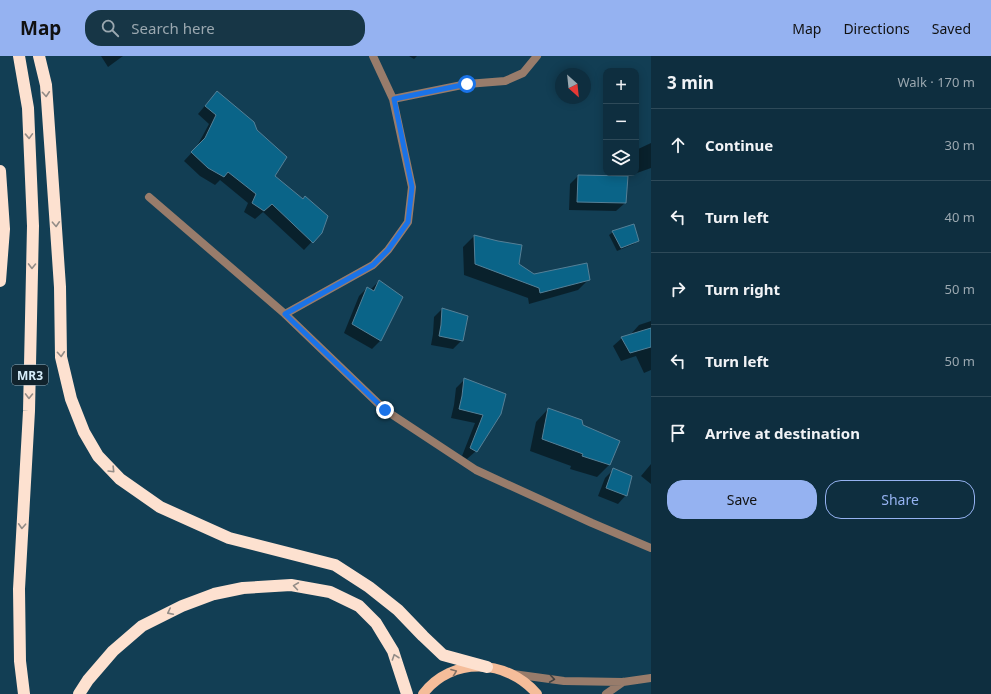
<!DOCTYPE html>
<html lang="en">
<head>
<meta charset="utf-8">
<style>
  :root { --surface:#0e2e3f; --page:#173646; --text:#f1f3f6; --muted:#9ba8b0; --line:#2e4a59; --accent:#95b2f1 }
  body { margin:0; font-family:"Noto Sans",sans-serif; background:var(--page); color:var(--text) }
  .controls { position:absolute; right:12px; top:12px; display:grid; overflow:hidden; border-radius:8px; box-shadow:0 2px 10px #0003 }
  .controls button { width:36px; height:36px; display:grid; place-items:center; padding:0; border:0; border-bottom:1px solid var(--line); background:var(--surface); color:var(--text); font:20px sans-serif }
  .compass { position:absolute; left:555px; top:12px; width:36px; height:36px; border-radius:50%; background:var(--surface); box-shadow:0 2px 10px #0003; rotate:153deg }
  .stop { position:absolute; width:12px; height:12px; margin:-9px; border:3px solid #1a73e8; border-radius:50%; background:#fff }
  .stop.end { background:#1a73e8; border-color:#fff; box-shadow:0 1px 4px #0008 }
  .list { margin:0; padding:0; list-style:none }
  h2 { display:flex; justify-content:space-between; align-items:center; height:52px; margin:0; padding:0 16px; font-size:17px }
  h2 small { font-size:13px; font-weight:400; color:var(--muted) }
  .list li { display:grid; grid-template-columns:26px 1fr auto; gap:12px; align-items:center; box-sizing:border-box; height:72px; padding:0 16px; border-top:1px solid var(--line) }
  .list b { display:block; font-size:15px; white-space:nowrap }
  .list em { font-size:13px; font-style:normal; color:var(--muted) }
  .actions { display:flex; gap:8px; padding:12px 16px }
  .actions a { flex:1; padding:9px 0; border:1px solid var(--accent); border-radius:16px; text-align:center; font-size:14px; color:var(--accent) }
  .actions .main { background:var(--accent); color:#111 }
  .icon { flex:none; width:22px; height:22px; fill:none; stroke:currentColor; stroke-width:2; stroke-linecap:round; stroke-linejoin:round }
  .map { position:relative; flex:none; width:651px; height:638px; overflow:hidden }
  header { display:flex; align-items:center; gap:24px; box-sizing:border-box; height:56px; padding:0 20px; background:var(--accent); color:#111 }
  header strong { font-size:19px }
  nav { display:flex; gap:22px; margin-inline-start:auto; font-size:14px }
  .search { width:280px; height:36px; background:var(--page); display:flex; align-items:center; gap:10px; box-sizing:border-box; padding:0 14px; border-radius:16px; color:var(--muted); font-size:15px }
  main { display:flex }
  aside { flex:1; background:var(--surface) }
  .map>svg:first-child { display:block }
  .shadow { fill:#0007 }
  .building { fill:#0a6488; stroke:#558097 }
  .lines { fill:none; stroke-linecap:round; stroke-linejoin:round }
  .minor { stroke:#987c6b; stroke-width:8 }
  .primary { stroke:#f5bd9a; stroke-width:10 }
  .motorway { stroke:#fde1d0; stroke-width:12 }
  .oneway { stroke:#938c87 }
  .oneway2 { stroke:#837064 }
  .oneway3 { stroke:#404243 }
  .route { stroke:#1a73e8; stroke-width:5 }
  .labels { text-anchor:middle; dominant-baseline:central; stroke-width:3; stroke-linejoin:round; paint-order:stroke }
  .shield { fill:#11232d; stroke:#9bb0bc; stroke-width:1 }
  .shield-label { font-size:12px; font-weight:bold; fill:#d6edfa }
</style>
</head>
<body>
<header>
<strong>Map</strong>
<div class="search"><svg class="icon" aria-label="search" viewBox="0 0 24 24"><circle cx="10" cy="10" r="6"/><path d="M15 15l6 6"/></svg>Search here</div>
<nav><a>Map</a><a>Directions</a><a>Saved</a></nav>
</header>
<main>
<div class="map">
<svg width="651" height="638" viewBox="0 0 651 638">
  <rect width="100%" height="100%" fill="#123e54"/>
  <path class="shadow" d="M101,0h22l-15,11z
    M409,0h8l-3,3z
    M209,45l65,75 28,24 3,-3 16,35 -17,18 -41,-38 -8,7 -11,-7 4,-9 -28,-23 -5,5 -15,-9 -16,-15 12,-13 13,-24 -11,-10z
    M651,87v25l-14,5 -1,-23z
    M578,120l47,27 -9,8 -47,-1 1,-26z
    M613,176l25,8 -4,4 -17,7 -8,-16z
    M474,180l60,39 55,4 -11,11 -49,14 -1,-6 -64,-23 -1,-28z
    M379,225l23,16 -22,44 -8,8 -28,-16 15,-37 8,-8 3,2z
    M442,253l25,8 -5,23 -9,9 -22,-4 2,-11 1,-17z
    M651,265v49l-7,3 -8,-17 -15,5 -8,-15 9,-8 9,-3v-1l8,-9z
    M465,323l40,16 -29,56 -9,8 -5,-3 13,-33 -24,-5 3,-13 2,-17z
    M548,353l34,16 27,40 -12,12 -27,-8 1,-3 -41,-15 6,-29z
    M651,408v20l-10,-8z
    M613,414l13,25 -8,9 -20,-8 7,-18z"/>
  <path class="building" d="M217,35l37,31 3,8 30,27 -12,19 28,23 2,-3 23,20 -6,17 -9,10 -41,-39 -8,7 -12,-8 4,-9 -28,-22 -4,5 -16,-9 -17,-16 14,-14 11,-23 -11,-9z
    M578,119l50,1 -2,27 -49,-1z
    M634,168l5,17 -18,7 -9,-17z
    M474,179l24,6 24,4 -3,19 15,10 53,-11 3,17 -50,13 -1,-5 -64,-24z
    M379,224l24,17 -22,44 -29,-17 15,-37 7,4z
    M442,252l26,8 -5,25 -24,-5 2,-11z
    M651,272v19l-21,6 -9,-16z
    M464,322l42,16 -5,20 -24,38 -7,-4 13,-33 -24,-6 3,-13z
    M548,352l34,12 1,5 37,16 -10,24 -28,-9 1,-2 -41,-15z
    M613,412l19,8 -5,20 -21,-8z"/>
  <g class="lines">
    <path class="minor" d="M393,43l74,-15 38,-3 18,-8 14,-17
      M149,141l136,117 100,96 91,60 116,53 59,25
      M285,258l88,-49 15,-15 20,-28 4,-35 -19,-88 -20,-43
      M513,618l51,7 59,1 28,-4
      M606,638l17,-12"/>
    <path class="primary" d="M423,638c29,-38 84,-35 114,0"/>
    <path class="motorway" d="M19,0l9,52 5,118 -4,185 -10,178 1,72 4,33
      M39,0l7,29 9,129 5,73 1,70 10,42 13,33 14,24 22,23 40,28 69,31 106,27 34,22 29,23 25,26 20,19 44,12
      M0,115l4,58 -4,52
      M79,638l9,-14 25,-29 29,-25 40,-20 32,-12 29,-6 48,-3 39,7 29,14 17,17 17,28 14,43"/>
  </g>
  <defs><path id="oneway-chevron" d="M-2-3.5L2.5 0L-2 3.5" fill="none" stroke-width="1.6" stroke-linecap="round" stroke-linejoin="round"/></defs>
  <g class="oneway">
    <use href="#oneway-chevron" transform="translate(46 38) rotate(86)"/>
    <use href="#oneway-chevron" transform="translate(29 80) rotate(88)"/>
    <use href="#oneway-chevron" transform="translate(56 168) rotate(87)"/>
    <use href="#oneway-chevron" transform="translate(32 210) rotate(91)"/>
    <use href="#oneway-chevron" transform="translate(61 298) rotate(86)"/>
    <use href="#oneway-chevron" transform="translate(29 340) rotate(91)"/>
    <use href="#oneway-chevron" transform="translate(112 414) rotate(46)"/>
    <use href="#oneway-chevron" transform="translate(22 470) rotate(93)"/>
    <use href="#oneway-chevron" transform="translate(296 530) rotate(-172)"/>
    <use href="#oneway-chevron" transform="translate(170 556) rotate(153)"/>
    <use href="#oneway-chevron" transform="translate(395 601) rotate(-109)"/>
  </g>
  <use class="oneway2" href="#oneway-chevron" transform="translate(454 616) rotate(-21)"/>
  <use class="oneway3" href="#oneway-chevron" transform="translate(552 623) rotate(8)"/>
  <g class="lines">
    <path class="route" d="M385,354l-100,-96 88,-49 15,-15 20,-28 4,-35 -18,-88 73,-15"/>
  </g>
  <g class="labels">
    <rect class="shield" x="12" y="309" width="36" height="20" rx="3"/>
    <g class="shield-label">
      <text x="30" y="319">MR3</text>
    </g>
  </g>
</svg>
<div class="controls">
<button>+</button>
<button>−</button>
<button><svg class="icon" aria-label="layers" viewBox="0 0 24 24"><path d="M12 4l9 5-9 5-9-5zM3 14l9 5 9-5"/></svg></button>
</div>
<svg class="compass" viewBox="-18 -18 36 36"><path d="M0-13l5 13h-10z" fill="#e53935"/><path d="M0 13l5-13h-10z" fill="#9ba8b0"/></svg>
<div class="stop" style="left:467px;top:28px"></div>
<div class="stop end" style="left:385px;top:354px"></div>
</div>
<aside>
<h2>3 min<small>Walk · 170 m</small></h2>
<ul class="list">
<li><svg class="icon" aria-label="ahead" viewBox="0 0 24 24"><path d="M12 20V5M6 11l6-6 6 6"/></svg><div><b>Continue</b></div><em>30 m</em></li>
<li><svg class="icon" aria-label="left" viewBox="0 0 24 24"><path d="M17 20v-9H6M10 6l-5 5 5 5"/></svg><div><b>Turn left</b></div><em>40 m</em></li>
<li><svg class="icon" aria-label="right" viewBox="0 0 24 24"><path d="M7 20v-9h11M14 6l5 5-5 5"/></svg><div><b>Turn right</b></div><em>50 m</em></li>
<li><svg class="icon" aria-label="left" viewBox="0 0 24 24"><path d="M17 20v-9H6M10 6l-5 5 5 5"/></svg><div><b>Turn left</b></div><em>50 m</em></li>
<li><svg class="icon" aria-label="arrive" viewBox="0 0 24 24"><path d="M6 21V4h12l-3 4 3 4H6"/></svg><div><b>Arrive at destination</b></div></li>
</ul>
<div class="actions"><a class="main">Save</a><a>Share</a></div>
</aside>
</main>
</body>
</html>
